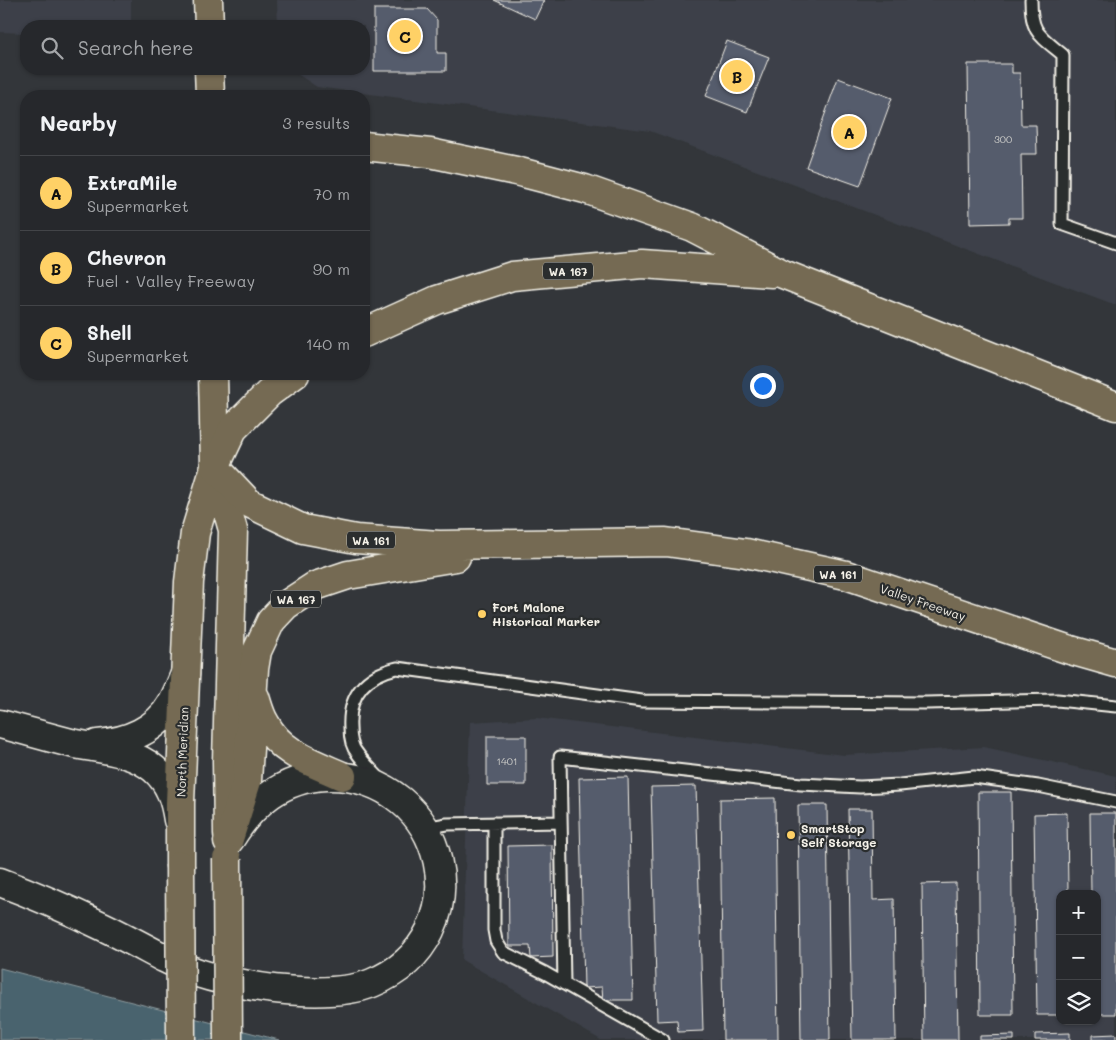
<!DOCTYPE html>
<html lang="en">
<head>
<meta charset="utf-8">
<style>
  :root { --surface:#26282c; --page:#323438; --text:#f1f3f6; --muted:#a4a6a9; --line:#424448; --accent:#ffd166 }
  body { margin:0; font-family:Mali,sans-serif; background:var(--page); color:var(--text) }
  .controls { position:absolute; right:15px; bottom:15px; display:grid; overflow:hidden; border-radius:10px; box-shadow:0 1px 4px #0004 }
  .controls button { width:45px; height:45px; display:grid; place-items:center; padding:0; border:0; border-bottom:1px solid var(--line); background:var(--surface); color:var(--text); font:25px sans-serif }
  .you { position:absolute; left:762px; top:385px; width:18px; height:18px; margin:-12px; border:4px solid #fff; border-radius:50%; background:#1a73e8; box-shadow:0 0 0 8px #1a73e833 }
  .badge { display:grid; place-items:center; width:32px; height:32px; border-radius:50%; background:var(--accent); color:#111; font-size:16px; font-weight:700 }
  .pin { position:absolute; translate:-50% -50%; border:2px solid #fff; box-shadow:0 1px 5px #0006 }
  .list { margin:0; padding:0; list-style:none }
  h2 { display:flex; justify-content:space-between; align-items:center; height:65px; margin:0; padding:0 20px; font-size:21px }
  h2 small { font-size:16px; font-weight:400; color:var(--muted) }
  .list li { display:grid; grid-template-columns:32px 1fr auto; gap:15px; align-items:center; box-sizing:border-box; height:75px; padding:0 20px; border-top:1px solid var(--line) }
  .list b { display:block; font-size:19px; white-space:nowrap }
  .list p { margin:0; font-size:16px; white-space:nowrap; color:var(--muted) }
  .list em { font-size:16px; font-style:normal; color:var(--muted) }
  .icon { flex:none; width:28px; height:28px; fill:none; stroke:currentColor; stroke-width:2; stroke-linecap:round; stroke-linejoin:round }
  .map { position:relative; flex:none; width:1116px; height:1040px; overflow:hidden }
  .search { position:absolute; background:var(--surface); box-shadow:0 1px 4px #0004; left:20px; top:20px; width:350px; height:55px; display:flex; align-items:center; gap:12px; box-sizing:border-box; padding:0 18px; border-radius:20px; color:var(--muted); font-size:19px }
  .panel { position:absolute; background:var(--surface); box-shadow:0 1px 4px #0004; left:20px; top:90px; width:350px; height:290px; border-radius:20px }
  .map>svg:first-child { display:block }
  .built { fill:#3d4149; fill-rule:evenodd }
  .water { fill:#4a636e; stroke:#8e9c9f }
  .building { fill:#555b6c; stroke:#f4f1e8 }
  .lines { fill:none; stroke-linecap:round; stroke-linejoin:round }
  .service-casing { stroke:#f4f1e8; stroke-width:15 }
  .tertiary-casing { stroke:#f4f1e8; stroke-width:31 }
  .primary-casing { stroke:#f4f1e8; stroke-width:31 }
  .motorway-casing { stroke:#f4f1e8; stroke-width:31 }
  .service { stroke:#2a2d2e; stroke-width:11 }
  .tertiary { stroke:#2a2d2e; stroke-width:28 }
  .primary { stroke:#746b52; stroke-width:28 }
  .motorway { stroke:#746b52; stroke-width:28 }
  .primary-bridge-casing { stroke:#f4f1e8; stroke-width:31; stroke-linecap:butt }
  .primary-bridge { stroke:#746b52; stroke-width:28 }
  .poi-dot { fill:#ffd166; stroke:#2a2d2e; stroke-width:2 }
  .labels { text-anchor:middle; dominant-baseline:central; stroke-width:4.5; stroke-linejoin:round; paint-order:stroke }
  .number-label { font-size:10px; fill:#ccccc9 }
  .shield { fill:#2a2d2e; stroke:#b7b6b0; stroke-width:1 }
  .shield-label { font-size:11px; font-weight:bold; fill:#f4f1e8 }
  .street-label { font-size:12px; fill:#f4f1e8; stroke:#2a2d2e }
  .poi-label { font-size:12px; font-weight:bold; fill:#f4f1e8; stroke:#2a2d2e; text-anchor:start }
</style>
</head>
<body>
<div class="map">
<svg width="1116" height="1040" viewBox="0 0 1116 1040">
  <rect width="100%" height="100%" fill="#33363a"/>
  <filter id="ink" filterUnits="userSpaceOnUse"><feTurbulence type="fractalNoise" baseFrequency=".02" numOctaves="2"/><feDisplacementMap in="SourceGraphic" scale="10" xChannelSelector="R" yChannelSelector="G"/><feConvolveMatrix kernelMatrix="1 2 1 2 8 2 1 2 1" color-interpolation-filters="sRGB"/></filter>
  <g filter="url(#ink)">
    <path class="built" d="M0,0h131v26h-105v7l-26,-1z
      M277,0h839v305l-466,-174 -333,-44 -27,-18h74v-43h-86z
      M536,718l308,37 140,-8 132,29v264h-515l-139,-80 8,-238zM1060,894h37v127h-37z"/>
    <path class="water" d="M0,968l279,72h-279z"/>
    <path class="building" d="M494,0h50l-9,19z
      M374,9h53l10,11v33h9v18h-72z
      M727,41l42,16 -22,55 -41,-16z
      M968,64h44v9h8l1,52h15l1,29h-16l1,64h-13v5l-39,1z
      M838,78l54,20 -32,88 -54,-19z
      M487,736h39v49h-39z
      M628,777l5,223h-30l-1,-13 -18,1 -5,-210z
      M696,786l7,245 -25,1 -1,-12 -20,1 -6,-234z
      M978,792h33l2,223h-33z
      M775,798l3,242h-55l-3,-241z
      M798,805h29l3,235h-29z
      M848,809h24l1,91 21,-1 2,141h-44z
      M1067,813l1,81h-8v121h-23l-3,-201z
      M1090,813h26v201h-19v-120h-6z
      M552,845l1,112 -22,1 -1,-12h-21l-1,-100z
      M956,883l2,157h-34l-2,-156z
      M1070,1033v7h-35v-6z
      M1116,1034v6h-23v-5z
      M1014,1035v5h-34v-4z"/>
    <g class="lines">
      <g class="service-casing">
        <path id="service" d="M1031,0c0,33 8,35 32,55l-1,169 54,19
          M380,779c-7,-8 -17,-17 -23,-26 -6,-7 -7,-17 -7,-25 -2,-33 16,-53 47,-60l245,33 284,2 131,-3 59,6
          M494,823v107l2,11 7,11 42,21 118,67
          M425,828l22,-4 114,-2
          M564,984l-4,-227 241,27 59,3 40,-2 74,-8 64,9 78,16"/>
      </g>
      <g class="tertiary-casing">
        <path id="tertiary" d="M0,724c24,6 47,13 71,19 27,6 61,7 83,26 16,14 21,31 24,51
          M97,744c30,-2 60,-14 75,-41 5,-9 9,-19 13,-29
          M0,882c35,13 69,28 102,44 21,10 41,21 62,32 9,4 17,9 26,12 15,6 32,10 48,13 36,8 100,14 134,0 113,-46 77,-210 -46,-207 -44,2 -73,27 -95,62"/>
      </g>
      <g class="primary-casing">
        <path id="primary" d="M208,0l1,26
          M209,69l1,27
          M213,374l2,93 18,63 -6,231 1,73
          M180,865v-62l9,-221 6,-49 20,-66"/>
      </g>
      <g class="motorway-casing">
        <path id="motorway" d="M364,146l66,7 86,18 69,18 107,38 91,47 333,132
          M364,333l73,-33 75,-24 130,-12 130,9
          M295,374l-26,19 -36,36 -18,38 34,36 54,26 53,10 83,6 227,-3 80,11 100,22 221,74 49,14
          M255,697c3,9 5,18 10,26 15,30 48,40 77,53
          M228,842l19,-61 7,-112 3,-18 14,-30 15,-16 29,-19 33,-11 108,-18"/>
      </g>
      <use href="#service" class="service"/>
      <use href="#tertiary" class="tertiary"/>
      <use href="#primary" class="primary"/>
      <use href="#motorway" class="motorway"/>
      <g class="primary-bridge-casing">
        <path id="primary-bridge" d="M227,859l1,181
          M180,865l1,175"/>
      </g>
      <use href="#primary-bridge" class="primary-bridge"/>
    </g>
  </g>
  <g class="poi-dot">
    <circle cx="482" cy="614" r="5"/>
    <circle cx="791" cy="835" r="5"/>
  </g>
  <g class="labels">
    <g class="number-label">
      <text x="1003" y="139">300</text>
      <text x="507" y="761">1401</text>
    </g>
    <g class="shield">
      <rect x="543" y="262.5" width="50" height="17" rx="4"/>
      <rect x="347" y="531.5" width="48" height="17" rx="4"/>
      <rect x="814" y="565.5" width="48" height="17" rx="4"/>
      <rect x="271" y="590.5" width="50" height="17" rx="4"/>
    </g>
    <g class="shield-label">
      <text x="568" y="271">WA 167</text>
      <text x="371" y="540">WA 161</text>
      <text x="838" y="574">WA 161</text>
      <text x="296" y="599">WA 167</text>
    </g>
    <g class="street-label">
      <text transform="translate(923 602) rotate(19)">Valley Freeway</text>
      <text transform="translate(182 752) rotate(-88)">North Meridian</text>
    </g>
    <g class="poi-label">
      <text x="492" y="607">Fort Malone<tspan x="492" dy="14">Historical Marker</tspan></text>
      <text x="801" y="828">SmartStop<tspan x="801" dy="14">Self Storage</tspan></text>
    </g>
  </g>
</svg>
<div class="controls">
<button>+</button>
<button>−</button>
<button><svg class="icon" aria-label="layers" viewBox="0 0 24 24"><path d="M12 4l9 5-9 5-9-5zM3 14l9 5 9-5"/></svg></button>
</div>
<div class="you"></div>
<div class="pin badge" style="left:849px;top:132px">A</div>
<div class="pin badge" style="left:737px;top:76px">B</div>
<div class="pin badge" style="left:405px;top:36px">C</div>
<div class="search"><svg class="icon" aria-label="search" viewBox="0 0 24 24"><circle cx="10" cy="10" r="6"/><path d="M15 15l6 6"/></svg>Search here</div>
<section class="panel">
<h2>Nearby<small>3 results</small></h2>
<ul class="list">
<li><span class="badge">A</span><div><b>ExtraMile</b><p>Supermarket</p></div><em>70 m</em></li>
<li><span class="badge">B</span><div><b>Chevron</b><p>Fuel · Valley Freeway</p></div><em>90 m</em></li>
<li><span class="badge">C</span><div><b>Shell</b><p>Supermarket</p></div><em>140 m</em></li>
</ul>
</section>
</div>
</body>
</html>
